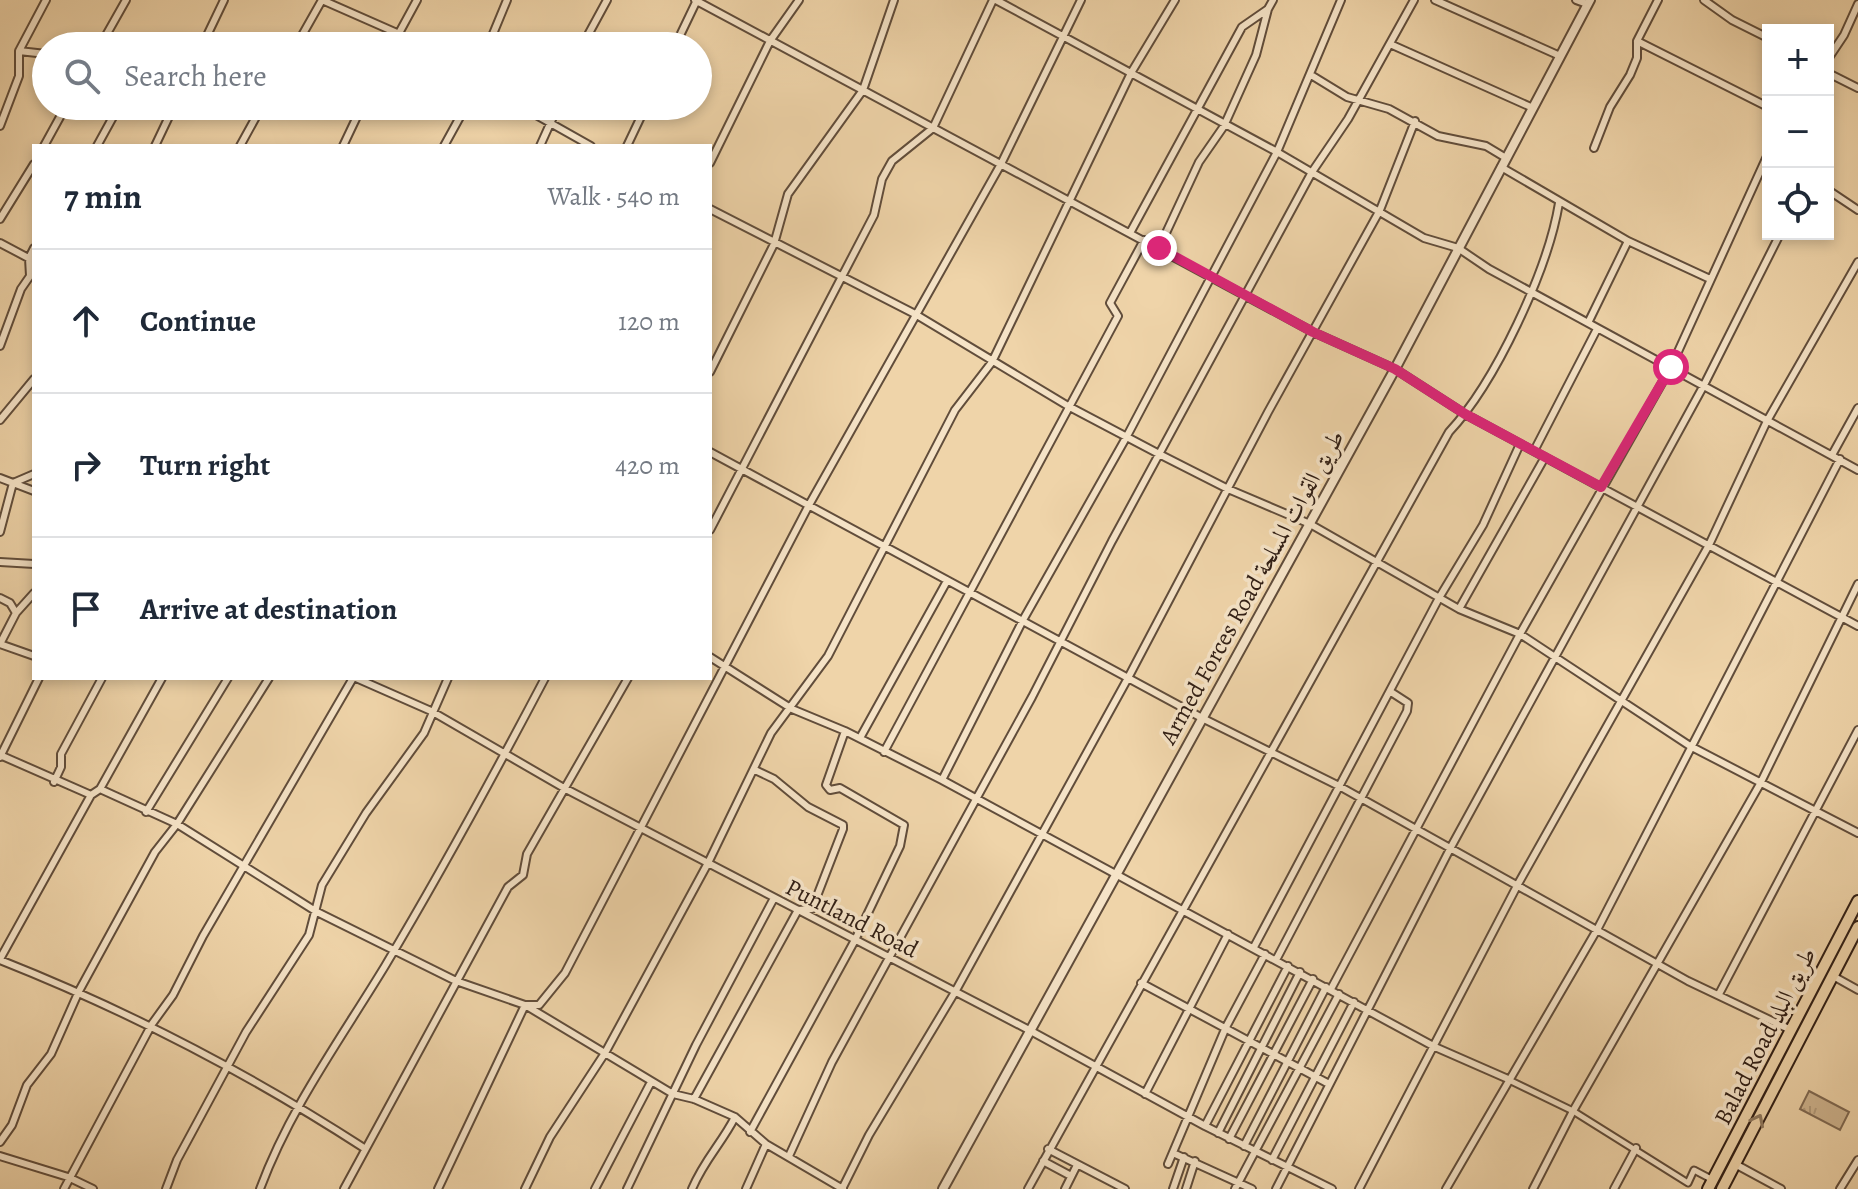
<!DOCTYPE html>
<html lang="en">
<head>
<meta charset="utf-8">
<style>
  :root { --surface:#fff; --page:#f6f6f7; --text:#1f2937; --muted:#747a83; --line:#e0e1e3 }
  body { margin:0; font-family:Alegreya,Amiri,serif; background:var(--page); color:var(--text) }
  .controls { position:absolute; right:24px; top:24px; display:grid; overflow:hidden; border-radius:0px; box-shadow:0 4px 12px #0003 }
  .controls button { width:72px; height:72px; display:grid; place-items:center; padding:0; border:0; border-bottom:2px solid var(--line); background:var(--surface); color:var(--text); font:40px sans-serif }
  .stop { position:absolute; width:24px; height:24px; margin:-18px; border:6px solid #db2777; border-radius:50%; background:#fff }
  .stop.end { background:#db2777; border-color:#fff; box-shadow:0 2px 8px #0008 }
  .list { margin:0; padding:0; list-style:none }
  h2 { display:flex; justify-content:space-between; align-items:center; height:104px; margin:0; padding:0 32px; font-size:34px }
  h2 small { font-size:26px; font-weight:400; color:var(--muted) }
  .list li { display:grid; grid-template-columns:52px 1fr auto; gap:24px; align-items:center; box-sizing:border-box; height:144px; padding:0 32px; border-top:2px solid var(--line) }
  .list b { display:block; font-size:30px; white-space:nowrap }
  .list em { font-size:26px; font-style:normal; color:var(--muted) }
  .icon { flex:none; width:44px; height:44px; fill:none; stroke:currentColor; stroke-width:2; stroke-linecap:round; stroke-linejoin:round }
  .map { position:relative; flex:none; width:1858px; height:1189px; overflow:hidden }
  .search { position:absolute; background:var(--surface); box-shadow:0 4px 12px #0003; left:32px; top:32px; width:680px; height:88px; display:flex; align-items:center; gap:20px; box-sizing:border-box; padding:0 28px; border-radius:44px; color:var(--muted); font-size:30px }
  .panel { position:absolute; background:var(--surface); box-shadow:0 4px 12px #0003; left:32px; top:144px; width:680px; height:536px; border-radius:0px }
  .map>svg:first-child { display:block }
  .park { fill:url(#park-tufts); stroke:#806a53; stroke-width:2 }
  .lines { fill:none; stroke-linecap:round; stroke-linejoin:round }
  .pedestrian-casing { stroke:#614d3b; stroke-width:9 }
  .minor-casing { stroke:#614d3b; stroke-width:10 }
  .tertiary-casing { stroke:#614d3b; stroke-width:12 }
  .trunk-casing { stroke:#322016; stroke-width:14 }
  .pedestrian { stroke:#f5e3c7; stroke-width:5 }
  .minor { stroke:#f5e3c7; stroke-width:6 }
  .tertiary { stroke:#f5e3c7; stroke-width:8 }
  .trunk { stroke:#efd4a9; stroke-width:10 }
  .oneway { stroke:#907a60 }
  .route { stroke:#db2777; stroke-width:10 }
  .labels { text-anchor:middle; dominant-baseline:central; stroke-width:7; stroke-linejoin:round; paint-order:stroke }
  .street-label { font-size:24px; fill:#322016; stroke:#f5e3c7 }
</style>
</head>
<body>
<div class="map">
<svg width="1858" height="1189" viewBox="0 0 1858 1189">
  <defs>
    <pattern id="park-tufts" width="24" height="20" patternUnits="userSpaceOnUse" patternTransform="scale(2)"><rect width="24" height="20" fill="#cfb590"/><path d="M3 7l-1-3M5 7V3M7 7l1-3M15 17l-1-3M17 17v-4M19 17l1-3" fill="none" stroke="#b29b7b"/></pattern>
  </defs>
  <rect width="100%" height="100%" fill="#efd4a9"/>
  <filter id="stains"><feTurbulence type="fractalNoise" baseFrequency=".0025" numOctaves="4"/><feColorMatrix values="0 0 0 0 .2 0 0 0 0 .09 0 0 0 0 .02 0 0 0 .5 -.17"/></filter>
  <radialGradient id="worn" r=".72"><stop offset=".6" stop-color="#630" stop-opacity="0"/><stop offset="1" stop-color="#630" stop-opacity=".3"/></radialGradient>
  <path class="park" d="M1809,1091l40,21 -9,18 -40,-21z"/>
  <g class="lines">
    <g class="pedestrian-casing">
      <path id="pedestrian" d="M1509,1080l64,31 115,72 6,-13 19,10"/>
    </g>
    <g class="minor-casing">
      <path id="minor" d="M322,0l75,33 17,13
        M695,0l618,332 82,37 70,45 393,212
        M996,0l281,152 147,86 34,10 31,21 369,201
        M1435,0l125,56
        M1576,0l11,4
        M1704,0l28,20 36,18
        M1637,41l131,66
        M1390,44l143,64
        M100,46l26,-46
        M202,46l22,-46
        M296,46l26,-46
        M392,46l25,-46
        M488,46l19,-46
        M582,46l25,-46
        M675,46l22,-46
        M19,51l27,3
        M1828,59l16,-24 14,-31
        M1828,73l30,15
        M1311,75l36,22 42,12 49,27 48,10 20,12
        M520,106l71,40
        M0,126l19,-50v-25l27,-51
        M44,146l22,-40
        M97,146l22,-40
        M155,146l19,-40
        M240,146l22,-40
        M343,146l19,-40
        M444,146l22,-40
        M540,146l18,-40
        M627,146l19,-40
        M1594,148l16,-41 20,-32 7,-17v-17l21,-41
        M710,163l60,-122 29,-41
        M1501,167l127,74 82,38
        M1828,190l30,20
        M710,209l205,105 153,92 91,48 69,35 82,35 149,85 61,25 170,112 168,87
        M0,219l34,-55
        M1130,233l112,-206 26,-18 5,-9
        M0,243l34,18
        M1159,248l40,-86 25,-36 32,-71 12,-46
        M1588,323l40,-82
        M0,346l21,-57 9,-13 -1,-18 5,-10
        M710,372l64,-128 14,-50 75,-104 31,-90
        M0,420l34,-41
        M1534,451l63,-122
        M710,452l492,266 137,68 349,195 103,49
        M1832,455l26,-47
        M0,478l34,13
        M710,530l164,-315 8,-36 10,-18 41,-33 60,-128
        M0,532l13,-49 21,-9
        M0,562l34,2
        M0,598l10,5 6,10
        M1459,609l86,-152
        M0,644l16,-31 18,-20
        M0,644l34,12
        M710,657l82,52 53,22 97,49 493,267 73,32
        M356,678l75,33 133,77 465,242 176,96 127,63
        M860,738l87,-157
        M884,752l234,-436 -8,-13 34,-63
        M0,755l91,40 9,-6 77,35 140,88 139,69 69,24 148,89 21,5 41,18 31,27 77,45
        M0,757l39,-79
        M942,780l81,-160 104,-184 150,-284 64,-152
        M54,782l7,-15v-13l41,-76
        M100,789l62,-111
        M146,812l82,-134
        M1254,947l185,-349 44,-73 37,-81
        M0,959l91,-164
        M0,960c129,51 248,113 364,188
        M1276,960l131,-249 1,-8 -17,-11
        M1833,976l25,14
        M1141,983l188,101
        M1331,989l189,-355 151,-267 97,-213
        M1719,994l139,-264
        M1145,1094l83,-160
        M694,1099l104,-189 14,-1 31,-80v-4l-35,-18 -34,-28 -19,-9
        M1205,1126l83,-160
        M750,1132l105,-192 45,-94 4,-21 -64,-37 -10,2 -4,-5 19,-54
        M1218,1133l82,-161
        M1229,1139l84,-160
        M0,1142l12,-17 15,-40 24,-31 28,-63 76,-139 22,-28 92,-146
        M1244,1146l82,-159
        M1048,1149l77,40
        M1173,1153l79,36
        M0,1156l68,21 25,12
        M789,1156l43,-94 200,-365 80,-156 200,-369 36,-53 66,-119
        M1272,1160l82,-158
        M1043,1161l28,15
        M1168,1164l58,-137 39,-73
        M1735,1164l46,25
        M64,1189l88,-165 21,-29 30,-59 150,-258
        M166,1189l11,-29 69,-128 63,-97 13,-50 44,-72 58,-80 24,-55
        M260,1189c30,-81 80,-149 125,-223 56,-94 109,-191 160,-288
        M344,1189l164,-302 15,-12 4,-21 101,-176
        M438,1189l87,-184h14l26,-32 244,-468 192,-341 80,-164
        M525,1189l25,-52 55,-84 103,-190 63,-130 57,-77 127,-246 37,-48 139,-289 44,-73
        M595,1189l56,-107
        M627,1189l69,-144 78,-147
        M692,1189c12,-29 30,-46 43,-72
        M746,1189l20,-45
        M842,1189l27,-54 86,-143 173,-314 140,-266 112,-202 35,-89
        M1028,1189l421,-757c46,-49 99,-162 110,-229
        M1065,1189l12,-24
        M1173,1189l11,-32
        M1186,1189l9,-28
        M1235,1189l104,-195
        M1276,1189l175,-342 253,-462 76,-151
        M1359,1189l159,-305 191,-339 58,-124 91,-159
        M1446,1189l152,-261 242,-469
        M1533,1189l40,-78 187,-327 98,-200
        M1614,1189l22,-41
        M1840,1189l18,-29"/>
    </g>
    <g class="tertiary-casing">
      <path id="tertiary" d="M943,1189l452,-820 195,-369"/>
    </g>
    <g class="trunk-casing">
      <path id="trunk" d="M1708,1189l150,-288
        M1722,1189l136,-262"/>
    </g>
    <use href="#pedestrian" class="pedestrian"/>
    <use href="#minor" class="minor"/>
    <use href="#tertiary" class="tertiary"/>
    <use href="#trunk" class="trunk"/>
  </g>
  <defs><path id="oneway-chevron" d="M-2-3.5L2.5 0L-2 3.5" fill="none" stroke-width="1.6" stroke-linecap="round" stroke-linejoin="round" transform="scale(2)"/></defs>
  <use class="oneway" href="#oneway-chevron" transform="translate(1758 1120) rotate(-63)"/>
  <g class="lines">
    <path class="route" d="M1159,248l154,84 82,37 70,45 136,73 70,-120"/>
  </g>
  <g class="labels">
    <g class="street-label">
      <text transform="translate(1252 587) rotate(-61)">Armed Forces Road طريق القوات المسلحة</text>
      <text transform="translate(852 918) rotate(27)">Puntland Road</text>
      <text transform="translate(1765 1036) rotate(-63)">Balad Road طريق البلد</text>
    </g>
  </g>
  <rect width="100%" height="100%" filter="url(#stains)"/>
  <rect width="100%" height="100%" fill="url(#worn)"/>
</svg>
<div class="controls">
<button>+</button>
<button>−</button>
<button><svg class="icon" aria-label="locate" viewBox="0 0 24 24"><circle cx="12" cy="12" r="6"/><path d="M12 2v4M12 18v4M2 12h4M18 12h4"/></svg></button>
</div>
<div class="stop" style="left:1671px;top:367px"></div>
<div class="stop end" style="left:1159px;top:248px"></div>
<div class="search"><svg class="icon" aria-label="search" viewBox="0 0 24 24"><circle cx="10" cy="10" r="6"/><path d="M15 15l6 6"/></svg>Search here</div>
<section class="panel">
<h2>7 min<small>Walk · 540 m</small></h2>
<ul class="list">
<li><svg class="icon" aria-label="ahead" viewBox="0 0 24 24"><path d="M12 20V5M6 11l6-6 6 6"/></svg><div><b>Continue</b></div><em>120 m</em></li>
<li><svg class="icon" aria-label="right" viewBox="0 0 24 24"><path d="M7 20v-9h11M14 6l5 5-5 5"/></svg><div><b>Turn right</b></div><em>420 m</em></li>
<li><svg class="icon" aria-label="arrive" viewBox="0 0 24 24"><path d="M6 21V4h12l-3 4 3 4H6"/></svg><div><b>Arrive at destination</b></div></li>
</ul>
</section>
</div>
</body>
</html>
